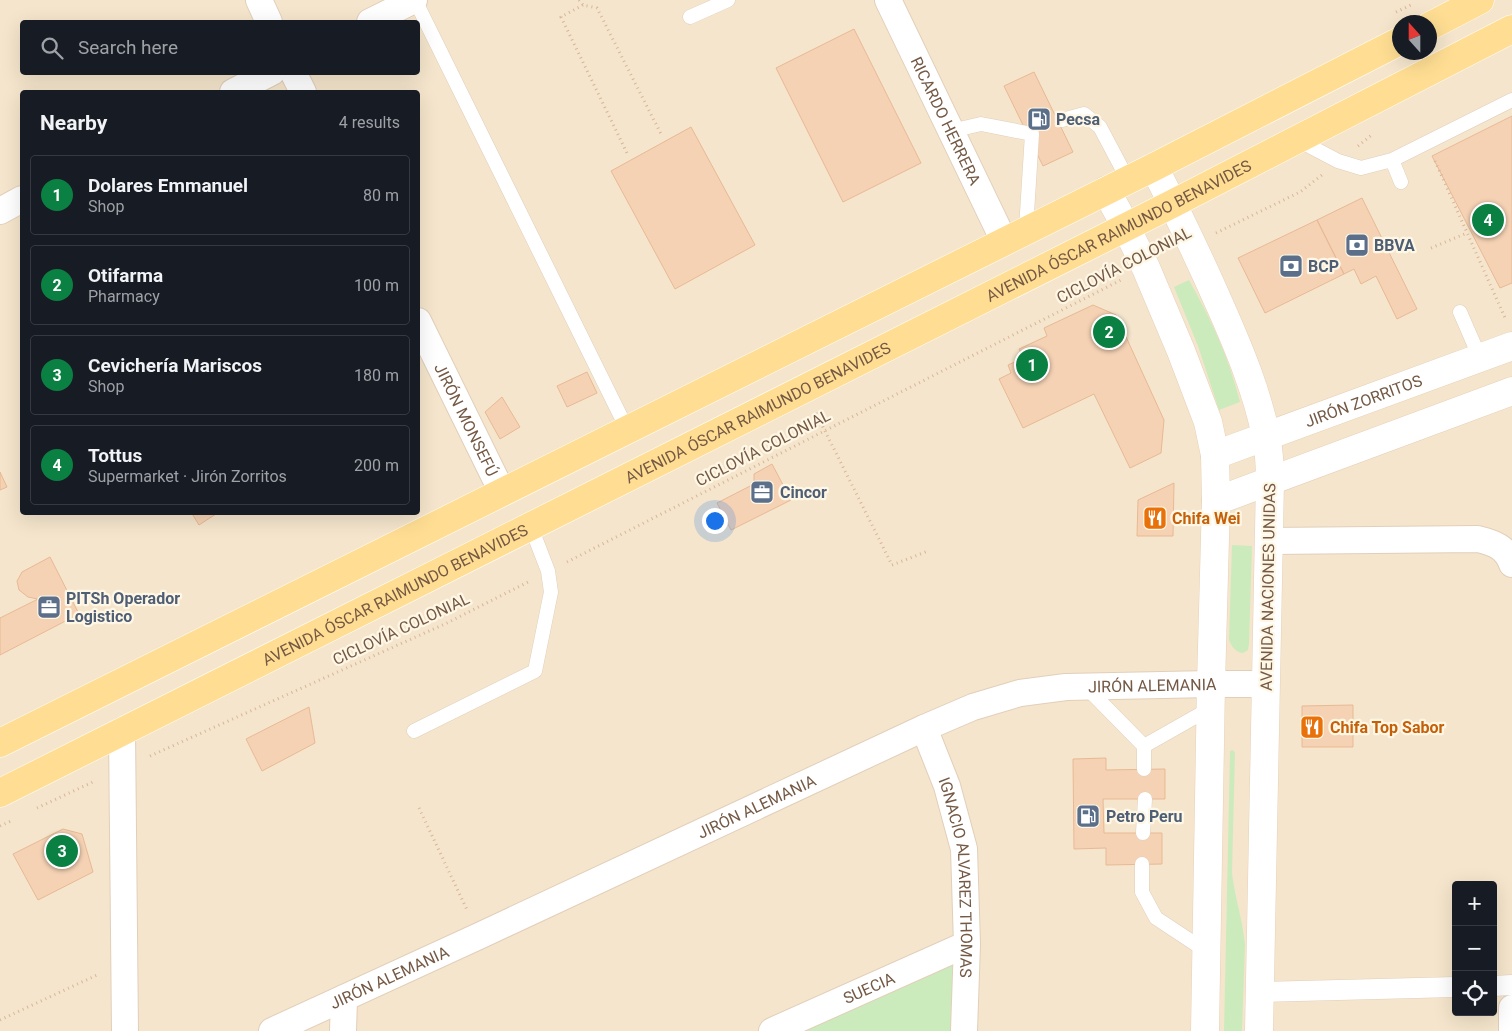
<!DOCTYPE html>
<html lang="en">
<head>
<meta charset="utf-8">
<style>
  :root { --surface:#171b24; --page:#20242c; --text:#f1f3f6; --muted:#9ea1a6; --line:#363941; --accent:#0b8043 }
  body { margin:0; font-family:Roboto,sans-serif; background:var(--page); color:var(--text) }
  .controls { position:absolute; right:15px; bottom:15px; display:grid; overflow:hidden; border-radius:5px; box-shadow:0 5px 20px #0002 }
  .controls button { width:45px; height:45px; display:grid; place-items:center; padding:0; border:0; border-bottom:1px solid var(--line); background:var(--surface); color:var(--text); font:25px sans-serif }
  .compass { position:absolute; left:1392px; top:15px; width:45px; height:45px; border-radius:50%; background:var(--surface); box-shadow:0 5px 20px #0002; rotate:339deg }
  .you { position:absolute; left:714px; top:520px; width:18px; height:18px; margin:-12px; border:4px solid #fff; border-radius:50%; background:#1a73e8; box-shadow:0 0 0 8px #1a73e833 }
  .badge { display:grid; place-items:center; width:32px; height:32px; border-radius:50%; background:var(--accent); color:#fff; font-size:16px; font-weight:700 }
  .pin { position:absolute; translate:-50% -50%; border:2px solid #fff; box-shadow:0 1px 5px #0006 }
  .list { margin:0; padding:0; list-style:none }
  h2 { display:flex; justify-content:space-between; align-items:center; height:65px; margin:0; padding:0 20px; font-size:21px }
  h2 small { font-size:16px; font-weight:400; color:var(--muted) }
  .list li { display:grid; grid-template-columns:32px 1fr auto; gap:15px; align-items:center; box-sizing:border-box; height:80px; margin:0 10px 10px; padding:0 10px; border:1px solid var(--line); border-radius:5px }
  .list b { display:block; font-size:19px; white-space:nowrap }
  .list p { margin:0; font-size:16px; white-space:nowrap; color:var(--muted) }
  .list em { font-size:16px; font-style:normal; color:var(--muted) }
  .icon { flex:none; width:28px; height:28px; fill:none; stroke:currentColor; stroke-width:2; stroke-linecap:round; stroke-linejoin:round }
  .map { position:relative; flex:none; width:1512px; height:1031px; overflow:hidden }
  .search { position:absolute; background:var(--surface); box-shadow:0 5px 20px #0002; left:20px; top:20px; width:400px; height:55px; display:flex; align-items:center; gap:12px; box-sizing:border-box; padding:0 18px; border-radius:5px; color:var(--muted); font-size:19px }
  .panel { position:absolute; background:var(--surface); box-shadow:0 5px 20px #0002; left:20px; top:90px; width:400px; height:425px; border-radius:5px }
  .map>svg:first-child { display:block }
  .residential { fill:#f5e5cc; fill-rule:evenodd }
  .green { fill:#ccebbc }
  .building { fill:#f5d2b4; stroke:#e8b993 }
  .lines { fill:none; stroke-linecap:round; stroke-linejoin:round }
  .service-casing { stroke:#e2cfba; stroke-width:15 }
  .pedestrian-casing { stroke:#e2cfba; stroke-width:21 }
  .minor-casing { stroke:#e2cfba; stroke-width:28 }
  .secondary-casing { stroke:#e7d1b7; stroke-width:29 }
  .primary-casing { stroke:#fff; stroke-width:29 }
  .path { stroke:#d9b597; stroke-width:3; stroke-dasharray:1 4; stroke-linecap:butt }
  .service { stroke:#fff; stroke-width:14 }
  .pedestrian { stroke:#fff; stroke-width:20 }
  .minor { stroke:#fff; stroke-width:26 }
  .secondary { stroke:#fff; stroke-width:28 }
  .primary { stroke:#ffde93; stroke-width:28 }
  .labels { text-anchor:middle; dominant-baseline:central; stroke-width:4.5; stroke-linejoin:round; paint-order:stroke }
  .service-label { font-size:16px; font-weight:bold; fill:#4e5e75; stroke:#fff7e5; text-anchor:start }
  .street-label { font-size:16px; fill:#745945; stroke:#fff7e5 }
  .food-label { font-size:16px; font-weight:bold; fill:#c56008; stroke:#fff7e5; text-anchor:start }
</style>
</head>
<body>
<div class="map">
<svg width="1512" height="1031" viewBox="0 0 1512 1031">
  <rect width="100%" height="100%" fill="#fef3de"/>
  <path class="residential" d="M0,0h1512v1031h-1512zM22,22h396v50h-396zM1400,22h30v30h-30zM22,92h396v420h-396zM1456,885h37v127h-37z"/>
  <path class="green" d="M1189,280c22,39 40,78 51,122l-21,8 -21,-64 -24,-59z
    M1232,545l20,1 -3,98 -1,6 -5,3c-8,-1 -11,-6 -14,-13z
    M1233,750l2,3 -3,120c3,25 11,48 13,72l-3,86h-18l6,-280z
    M965,945l-2,86h-161z"/>
  <path class="building" d="M854,29l67,134 -78,39 -67,-134z
    M1034,72l39,80 -30,14 -39,-80z
    M1512,116v167l-12,5 -68,-132z
    M691,127l64,118 -80,44 -64,-118z
    M1362,198l55,111 -20,10 -21,-43 -15,8 -7,-15 -10,5 -27,-54z
    M1317,220l27,54 -79,39 -27,-55z
    M1093,305l23,10 48,105 -3,33 -31,15 -36,-74 -71,34 -24,-49 12,-6 -3,-8 16,-7 -5,-9 28,-13 -3,-8z
    M587,372l10,21 -30,14 -10,-21z
    M502,397l18,30 -20,12 -15,-27z
    M772,464l19,36 -60,30 -14,-27 37,-19v-10z
    M0,472l7,15 -7,3z
    M1174,483l-1,53h-36l1,-36z
    M191,512h28l-20,13z
    M50,557l29,57 -79,41v-37l38,-19 -10,-2 -9,-7 -2,-9 5,-9z
    M1353,705v42h-51v-41z
    M309,707l6,36 -53,28 -16,-32z
    M1106,758v12l59,-1v30h-62l1,34h58v31l-56,1v-17l-32,1 -1,-90z
    M63,829l19,5 11,38 -55,28 -25,-46z"/>
  <g class="lines">
    <g class="service-casing">
      <path id="service" d="M415,0l212,429
        M690,17l38,-17
        M1062,120l22,-6 16,13 28,53
        M951,131l30,-7 51,10 -6,95
        M1298,140l40,21 23,7 31,-8 120,-60
        M1392,160l9,22
        M1460,312l20,46
        M1085,686l59,60v23
        M414,731l121,-60 16,-79 -3,-21 -17,-44
        M1144,746l67,-38
        M1143,833l2,-34
        M1142,864v28l14,26 50,33"/>
    </g>
    <g class="pedestrian-casing">
      <path id="pedestrian" d="M1493,986l19,-1
        M1260,992l196,-5"/>
    </g>
    <g class="minor-casing">
      <g id="minor">
        <path d="M259,0l10,22"/>
        <path id="s1" d="M888,0l116,241"/>
        <path d="M370,22l44,-22"/>
        <path d="M293,72l10,20"/>
        <path d="M233,92l39,-20"/>
        <path d="M0,211l22,-12"/>
        <path id="s2" d="M418,321l84,171"/>
        <path d="M1269,541l209,-2c16,4 28,8 34,25"/>
        <path id="s3" d="M924,728l23,58 17,63 3,95 -3,87"/>
        <path d="M122,731l3,300"/>
        <path id="s4" d="M272,1031l207,-95 445,-208 49,-21 47,-14 46,-6 145,-3h54"/>
        <path d="M343,1031l1,-33"/>
        <path id="s5" d="M772,1031l195,-87"/>
        <path d="M1512,1031v-23"/>
      </g>
    </g>
    <g class="secondary-casing">
      <g id="secondary">
        <path d="M1154,167c24,47 47,95 68,143 18,41 35,82 44,126 3,15 4,30 4,45l-11,550"/>
        <path d="M1106,190l20,37 20,41 35,83 27,71 7,33 1,46 -5,183 -6,347"/>
        <path id="s6" d="M1215,455l297,-109"/>
        <path d="M1216,501l296,-110"/>
      </g>
    </g>
    <g class="primary-casing">
      <g id="primary">
        <path d="M1430,26l50,-26"/>
        <path d="M0,743l1154,-576 246,-126"/>
        <path id="s7" d="M0,793l1172,-589 340,-175"/>
      </g>
    </g>
    <path class="path" d="M579,0l4,5 14,3 65,128
      M583,5l-22,12 66,136
      M1396,12l15,-7
      M1358,146l15,-12
      M1435,161l71,159
      M1216,233l84,-41 22,-17
      M1431,248l36,-15
      M816,413l76,152 36,-14
      M567,562l554,-282
      M150,756l297,-133 81,-41
      M37,808l58,-27
      M419,808l49,104
      M0,826l11,-5
      M0,1020l97,-45"/>
    <use href="#service" class="service"/>
    <use href="#pedestrian" class="pedestrian"/>
    <use href="#minor" class="minor"/>
    <use href="#secondary" class="secondary"/>
    <use href="#primary" class="primary"/>
  </g>
  <defs>
    <g id="fuel-square" transform="scale(1.25)"><rect x="-9" y="-9" width="18" height="18" rx="4" fill="#5c6f8a" stroke="#fff7e5"/><path d="M-5.5-6h7V0h2V4h1.3V-2.5L3-4.5l.8-.8L6-3V5H2.5V1h-1V6h-7ZM-4.2-4.7v3.2H.2V-4.7Z" fill="#fff"/></g>
    <g id="bank-square" transform="scale(1.25)"><rect x="-9" y="-9" width="18" height="18" rx="4" fill="#5c6f8a" stroke="#fff7e5"/><path d="M-6-4H6V4H-6ZM0-2.3a2.3 2.3 0 1 0 0 4.6a2.3 2.3 0 1 0 0-4.6Z" fill="#fff"/></g>
    <g id="office-square" transform="scale(1.25)"><rect x="-9" y="-9" width="18" height="18" rx="4" fill="#5c6f8a" stroke="#fff7e5"/><path d="M-6-3h4V-5.5h4V-3h4V5H-6ZM-1-4.5V-3h2v-1.5ZM-6 0V1H6V0Z" fill="#fff"/></g>
    <g id="restaurant-square" transform="scale(1.25)"><rect x="-9" y="-9" width="18" height="18" rx="4" fill="#e8710a" stroke="#fff7e5"/><path d="M-5-6h1v4h1v-4h1v4h1v-4h1v5L-1.5 .5V6h-2V.5L-5-1ZM5-6V6H3V1.5H1.5Q1.5-4 5-6Z" fill="#fff"/></g>
  </defs>
  <g fill-rule="evenodd">
    <use href="#fuel-square" x="1039" y="119"/>
    <use href="#bank-square" x="1357" y="245"/>
    <use href="#bank-square" x="1291" y="266"/>
    <use href="#office-square" x="762" y="492"/>
    <use href="#restaurant-square" x="1155" y="518"/>
    <use href="#office-square" x="49" y="607"/>
    <use href="#restaurant-square" x="1312" y="727"/>
    <use href="#fuel-square" x="1088" y="816"/>
  </g>
  <g class="labels">
    <g class="service-label">
      <text x="1056" y="119">Pecsa</text>
      <text x="1374" y="245">BBVA</text>
      <text x="1308" y="266">BCP</text>
      <text x="780" y="492">Cincor</text>
      <text x="66" y="598">PITSh Operador<tspan x="66" dy="18">Logistico</tspan></text>
      <text x="1106" y="816">Petro Peru</text>
    </g>
    <g class="street-label">
      <text stroke="none"><textPath href="#s1" startOffset="134">RICARDO HERRERA</textPath></text>
      <text stroke="none"><textPath href="#s7" startOffset="1252">AVENIDA ÓSCAR RAIMUNDO BENAVIDES</textPath></text>
      <text transform="translate(1124 265) rotate(-27)">CICLOVÍA COLONIAL</text>
      <text stroke="none"><textPath href="#s6" startOffset="158">JIRÓN ZORRITOS</textPath></text>
      <text stroke="none"><textPath href="#s7" startOffset="848">AVENIDA ÓSCAR RAIMUNDO BENAVIDES</textPath></text>
      <text stroke="none"><textPath href="#s2" startOffset="110">JIRÓN MONSEFÚ</textPath></text>
      <text transform="translate(763 448) rotate(-27)">CICLOVÍA COLONIAL</text>
      <text transform="translate(1268 587) rotate(-89)">AVENIDA NACIONES UNIDAS</text>
      <text stroke="none"><textPath href="#s7" startOffset="442">AVENIDA ÓSCAR RAIMUNDO BENAVIDES</textPath></text>
      <text transform="translate(401 629) rotate(-25)">CICLOVÍA COLONIAL</text>
      <text stroke="none"><textPath href="#s4" startOffset="954">JIRÓN ALEMANIA</textPath></text>
      <text stroke="none"><textPath href="#s4" startOffset="534">JIRÓN ALEMANIA</textPath></text>
      <text stroke="none"><textPath href="#s3" startOffset="155">IGNACIO ALVAREZ THOMAS</textPath></text>
      <text stroke="none"><textPath href="#s4" startOffset="129">JIRÓN ALEMANIA</textPath></text>
      <text stroke="none"><textPath href="#s5" startOffset="106">SUECIA</textPath></text>
    </g>
    <g class="food-label">
      <text x="1172" y="518">Chifa Wei</text>
      <text x="1330" y="727">Chifa Top Sabor</text>
    </g>
  </g>
</svg>
<div class="controls">
<button>+</button>
<button>−</button>
<button><svg class="icon" aria-label="locate" viewBox="0 0 24 24"><circle cx="12" cy="12" r="6"/><path d="M12 2v4M12 18v4M2 12h4M18 12h4"/></svg></button>
</div>
<svg class="compass" viewBox="-18 -18 36 36"><path d="M0-13l5 13h-10z" fill="#e53935"/><path d="M0 13l5-13h-10z" fill="#9ea1a6"/></svg>
<div class="you"></div>
<div class="pin badge" style="left:1032px;top:365px">1</div>
<div class="pin badge" style="left:1109px;top:332px">2</div>
<div class="pin badge" style="left:62px;top:851px">3</div>
<div class="pin badge" style="left:1488px;top:220px">4</div>
<div class="search"><svg class="icon" aria-label="search" viewBox="0 0 24 24"><circle cx="10" cy="10" r="6"/><path d="M15 15l6 6"/></svg>Search here</div>
<section class="panel">
<h2>Nearby<small>4 results</small></h2>
<ul class="list">
<li><span class="badge">1</span><div><b>Dolares Emmanuel</b><p>Shop</p></div><em>80 m</em></li>
<li><span class="badge">2</span><div><b>Otifarma</b><p>Pharmacy</p></div><em>100 m</em></li>
<li><span class="badge">3</span><div><b>Cevichería Mariscos</b><p>Shop</p></div><em>180 m</em></li>
<li><span class="badge">4</span><div><b>Tottus</b><p>Supermarket · Jirón Zorritos</p></div><em>200 m</em></li>
</ul>
</section>
</div>
</body>
</html>
